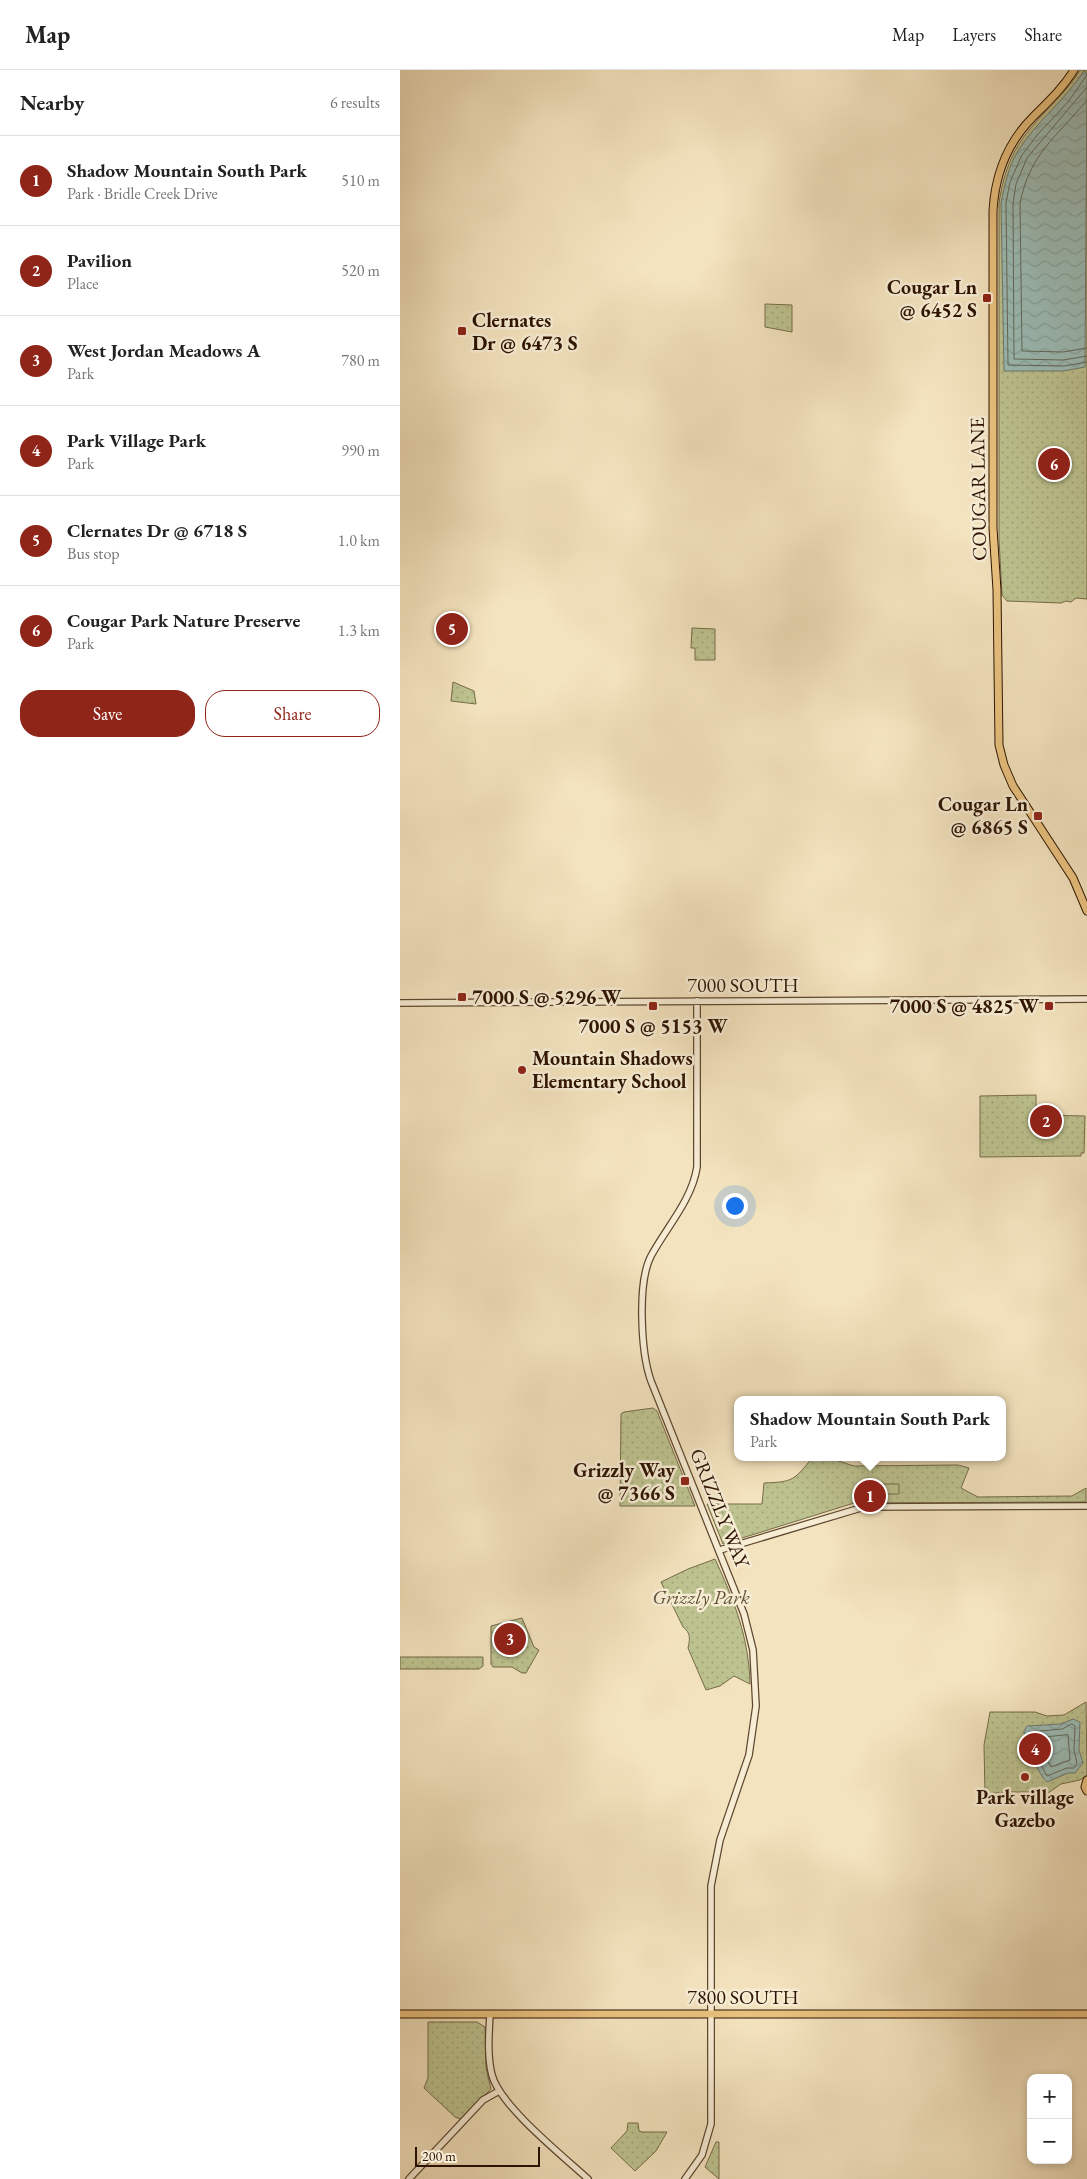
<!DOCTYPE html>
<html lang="en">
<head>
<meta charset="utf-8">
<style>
  :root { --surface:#fff; --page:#f2f2f2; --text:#222; --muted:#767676; --line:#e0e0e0; --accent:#8f2418 }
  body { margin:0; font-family:"EB Garamond",serif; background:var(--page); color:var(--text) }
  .controls { position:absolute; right:15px; bottom:15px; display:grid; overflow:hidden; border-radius:10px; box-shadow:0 2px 8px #0003 }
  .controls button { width:45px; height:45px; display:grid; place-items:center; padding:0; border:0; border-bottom:1px solid var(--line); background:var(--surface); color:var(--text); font:25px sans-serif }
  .scale { position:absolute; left:15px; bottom:12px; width:125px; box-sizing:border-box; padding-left:5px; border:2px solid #2d1301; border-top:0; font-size:14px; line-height:18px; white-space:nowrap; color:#2d1301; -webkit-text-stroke:4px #f7edd5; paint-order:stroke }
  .you { position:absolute; left:334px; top:1135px; width:18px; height:18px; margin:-12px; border:4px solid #fff; border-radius:50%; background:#1a73e8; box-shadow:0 0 0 8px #1a73e833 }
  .badge { display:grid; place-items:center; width:32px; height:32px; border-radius:50%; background:var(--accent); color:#fff; font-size:16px; font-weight:700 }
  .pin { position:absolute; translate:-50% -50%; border:2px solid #fff; box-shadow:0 1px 5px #0006 }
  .popup { position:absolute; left:334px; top:1326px; width:272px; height:65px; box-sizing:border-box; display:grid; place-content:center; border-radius:10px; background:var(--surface); filter:drop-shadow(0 1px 4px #0005); font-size:16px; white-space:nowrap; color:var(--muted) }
  .popup b { font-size:19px; color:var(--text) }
  .popup::after { content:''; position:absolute; left:50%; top:100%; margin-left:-10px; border:10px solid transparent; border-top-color:var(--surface) }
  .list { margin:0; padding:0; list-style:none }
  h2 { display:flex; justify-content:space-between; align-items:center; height:65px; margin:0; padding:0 20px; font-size:21px }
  h2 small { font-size:16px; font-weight:400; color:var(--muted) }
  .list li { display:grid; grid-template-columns:32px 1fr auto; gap:15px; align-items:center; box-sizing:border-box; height:90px; padding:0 20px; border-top:1px solid var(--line) }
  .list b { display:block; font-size:19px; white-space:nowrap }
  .list p { margin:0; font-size:16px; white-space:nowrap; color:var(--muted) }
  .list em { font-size:16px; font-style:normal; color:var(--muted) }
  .actions { display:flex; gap:10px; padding:15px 20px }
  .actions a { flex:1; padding:11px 0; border:1px solid var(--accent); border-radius:20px; text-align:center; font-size:18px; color:var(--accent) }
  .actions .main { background:var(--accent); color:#fff }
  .map { position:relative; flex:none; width:687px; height:2109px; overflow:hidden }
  header { display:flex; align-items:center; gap:30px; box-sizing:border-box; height:70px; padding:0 25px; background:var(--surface); border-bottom:1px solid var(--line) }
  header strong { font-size:24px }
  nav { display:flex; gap:28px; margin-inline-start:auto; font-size:18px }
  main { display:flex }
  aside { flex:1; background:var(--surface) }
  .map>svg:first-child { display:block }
  .green { fill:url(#green-dots); stroke:#756b48 }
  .pitch { fill:#bdc390; stroke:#756b48 }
  .water { fill:url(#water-waves); stroke:#70796e }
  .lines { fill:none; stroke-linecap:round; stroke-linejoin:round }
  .shore { stroke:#64685c; stroke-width:1 }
  .minor-casing { stroke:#5e4730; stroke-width:8 }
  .major-casing { stroke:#2d1301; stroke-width:9 }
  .minor { stroke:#f7edd5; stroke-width:5.5 }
  .major { stroke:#eac27f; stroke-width:7 }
  .poi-dot { fill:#8f2418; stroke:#f7edd5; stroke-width:2 }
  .labels { text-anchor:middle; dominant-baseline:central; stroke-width:5; stroke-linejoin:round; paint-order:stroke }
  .poi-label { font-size:20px; font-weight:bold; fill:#2d1301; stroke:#f7edd5; text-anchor:end }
  .street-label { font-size:20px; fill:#2d1301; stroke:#f7edd5 }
  .park-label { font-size:20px; font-style:italic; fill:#5f5133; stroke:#f7edd5 }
</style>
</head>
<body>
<header>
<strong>Map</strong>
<nav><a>Map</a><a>Layers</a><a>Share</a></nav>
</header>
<main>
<aside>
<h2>Nearby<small>6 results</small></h2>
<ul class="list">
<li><span class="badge">1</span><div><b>Shadow Mountain South Park</b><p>Park · Bridle Creek Drive</p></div><em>510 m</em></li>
<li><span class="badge">2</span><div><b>Pavilion</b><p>Place</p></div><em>520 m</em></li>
<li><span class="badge">3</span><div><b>West Jordan Meadows A</b><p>Park</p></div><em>780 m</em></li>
<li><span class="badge">4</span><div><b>Park Village Park</b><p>Park</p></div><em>990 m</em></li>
<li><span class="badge">5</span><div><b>Clernates Dr @ 6718 S</b><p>Bus stop</p></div><em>1.0 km</em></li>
<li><span class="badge">6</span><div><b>Cougar Park Nature Preserve</b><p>Park</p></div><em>1.3 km</em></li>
</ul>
<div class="actions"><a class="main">Save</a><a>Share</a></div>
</aside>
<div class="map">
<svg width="687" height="2109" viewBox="0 0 687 2109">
  <defs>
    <pattern id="green-dots" width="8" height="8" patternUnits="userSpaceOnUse" patternTransform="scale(1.25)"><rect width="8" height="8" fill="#bdc390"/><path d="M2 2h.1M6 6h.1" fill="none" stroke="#a3a77a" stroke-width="1.8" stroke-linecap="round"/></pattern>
    <pattern id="water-waves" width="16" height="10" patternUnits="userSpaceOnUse" patternTransform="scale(1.25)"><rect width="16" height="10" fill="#9cbdb7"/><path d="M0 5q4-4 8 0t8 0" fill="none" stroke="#87a29c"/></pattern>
  </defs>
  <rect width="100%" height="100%" fill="#f3e3be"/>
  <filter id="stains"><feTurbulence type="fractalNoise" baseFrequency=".004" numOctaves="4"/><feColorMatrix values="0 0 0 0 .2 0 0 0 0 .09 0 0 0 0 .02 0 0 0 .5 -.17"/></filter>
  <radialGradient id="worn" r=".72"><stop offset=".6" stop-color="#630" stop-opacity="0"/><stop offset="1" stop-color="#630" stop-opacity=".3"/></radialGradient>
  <path class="green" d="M680,0h7v529l-11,-1 -5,4 -5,-1 -5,2 -54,-2 -5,-6 -3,-56v-336c4,-27 12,-52 31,-74 16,-20 36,-36 50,-59z
    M365,234l27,1v27l-27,-5z
    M292,558l23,1v31h-20v-12h-4z
    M53,612l21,9 2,13 -25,-3z
    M636,1025v20l49,1 -1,37h-3v3l-101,1v-61z
    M253,1338l4,3 38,95h-75l1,-92 3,-2z
    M413,1387c18,0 24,4 41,9l104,-1 11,3 -8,20 17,9 94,-1 14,-8v14l-232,1 -131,41 -16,-40h55l2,-21c30,-1 30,-3 49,-26z
    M315,1489c19,41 34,79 35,125l-16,-8 -14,10 -14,4 -18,-42c2,-9 3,-15 -5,-21l-22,-45 27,-13z
    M122,1548l12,29 5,3 -13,23h-4l-10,-6h-19l-2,-3v-38z
    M0,1587h83v9l-4,3h-79z
    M686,1632l1,73 -7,5 -19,4 -13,9 -10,1 -8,-2h-22l-23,2 -1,-49 6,-33h45l12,4 17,-1z
    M28,1952h49l8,5 1,41 5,21 -31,30 -5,-2 -31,-29 4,-10z
    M228,2053h10l1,8 3,1h25l-11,19 -21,20 -24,-23 16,-17z
    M316,2072h3v37l-14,-12z"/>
  <path class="pitch" d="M481,1414h18v10h-18z"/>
  <path class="water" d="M684,1l3,3 -2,293 -21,4h-60l-3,-168c4,-18 7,-36 17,-52 18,-29 47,-51 66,-80z
    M673,1649l7,3 -1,28 4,13 -8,10h-7l-21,9c-8,-6 -22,-40 -23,-51l3,-5 34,-2z"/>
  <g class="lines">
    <path class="shore" d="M687,5l-19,27 -30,32 -16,21 -12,27 -4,21 2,162 56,1 23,-4
      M687,17l-60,71 -11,26 -3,20 1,155 49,1 24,-4
      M687,30c-30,37 -58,54 -67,104l2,147 41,1 24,-4
      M672,1654l3,2 -1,24 3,13 -3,5h-7l-20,8 -13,-25 -5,-19 33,-3z
      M668,1665l2,25 -19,7 -11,-18 -2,-11z"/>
    <g class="minor-casing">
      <path id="minor" d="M0,933l687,-4
        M320,1480l144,-43 223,-1
        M90,1944c-1,19 -3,42 2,61 8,31 71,81 96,104
        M9,2109l74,-79 16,-9
        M285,2109l17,-24 9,-31v-238l9,-46 29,-85 7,-49 -3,-56 -9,-36 -93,-233c-10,-28 -14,-98 0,-125 15,-28 41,-56 46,-89v-166"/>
    </g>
    <g class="major-casing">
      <path id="major" d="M674,0c-11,18 -26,32 -41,47 -25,25 -38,58 -40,94v317l4,62 2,155 5,20 9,21 60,92 14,33
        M687,1710l-2,7 2,4
        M0,1944h687"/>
    </g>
    <use href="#minor" class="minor"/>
    <use href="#major" class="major"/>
  </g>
  <g class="poi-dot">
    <rect x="582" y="223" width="10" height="10" rx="2.5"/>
    <rect x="57" y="256" width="10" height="10" rx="2.5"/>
    <rect x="633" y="741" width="10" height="10" rx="2.5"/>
    <rect x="57" y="922" width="10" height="10" rx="2.5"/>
    <rect x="248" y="931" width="10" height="10" rx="2.5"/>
    <rect x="644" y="931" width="10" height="10" rx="2.5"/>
    <circle cx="122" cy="1000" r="5"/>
    <rect x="280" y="1406" width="10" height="10" rx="2.5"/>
    <circle cx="625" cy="1707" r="5"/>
  </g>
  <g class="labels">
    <g class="poi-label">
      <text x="577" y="217">Cougar Ln<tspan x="577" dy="23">@ 6452 S</tspan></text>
      <text x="72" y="250" text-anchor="start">Clernates<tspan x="72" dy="23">Dr @ 6473 S</tspan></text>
      <text x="628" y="734">Cougar Ln<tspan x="628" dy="23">@ 6865 S</tspan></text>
      <text x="72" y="927" text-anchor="start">7000 S @ 5296 W</text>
      <text x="639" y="936">7000 S @ 4825 W</text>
      <text x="253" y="956" text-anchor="middle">7000 S @ 5153 W</text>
      <text x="132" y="988" text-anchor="start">Mountain Shadows<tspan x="132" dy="23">Elementary School</tspan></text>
      <text x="275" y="1400">Grizzly Way<tspan x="275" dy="23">@ 7366 S</tspan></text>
      <text x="625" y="1727" text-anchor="middle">Park village<tspan x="625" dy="23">Gazebo</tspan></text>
    </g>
    <g class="street-label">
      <text transform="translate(578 419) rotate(-91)">COUGAR LANE</text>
      <text x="343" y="915">7000 SOUTH</text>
      <text transform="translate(320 1438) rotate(68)">GRIZZLY WAY</text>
      <text x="343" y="1927">7800 SOUTH</text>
    </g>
    <g class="park-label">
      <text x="301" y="1527">Grizzly Park</text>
    </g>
  </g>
  <rect width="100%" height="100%" filter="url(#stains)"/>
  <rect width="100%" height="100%" fill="url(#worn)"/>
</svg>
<div class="controls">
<button>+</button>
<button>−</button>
</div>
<div class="scale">200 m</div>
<div class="you"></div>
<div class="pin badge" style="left:470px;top:1426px">1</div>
<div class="popup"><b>Shadow Mountain South Park</b>Park</div>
<div class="pin badge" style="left:646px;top:1051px">2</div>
<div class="pin badge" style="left:110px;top:1569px">3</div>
<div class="pin badge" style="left:635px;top:1679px">4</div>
<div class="pin badge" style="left:52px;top:559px">5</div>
<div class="pin badge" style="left:654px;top:394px">6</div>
</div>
</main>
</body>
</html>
